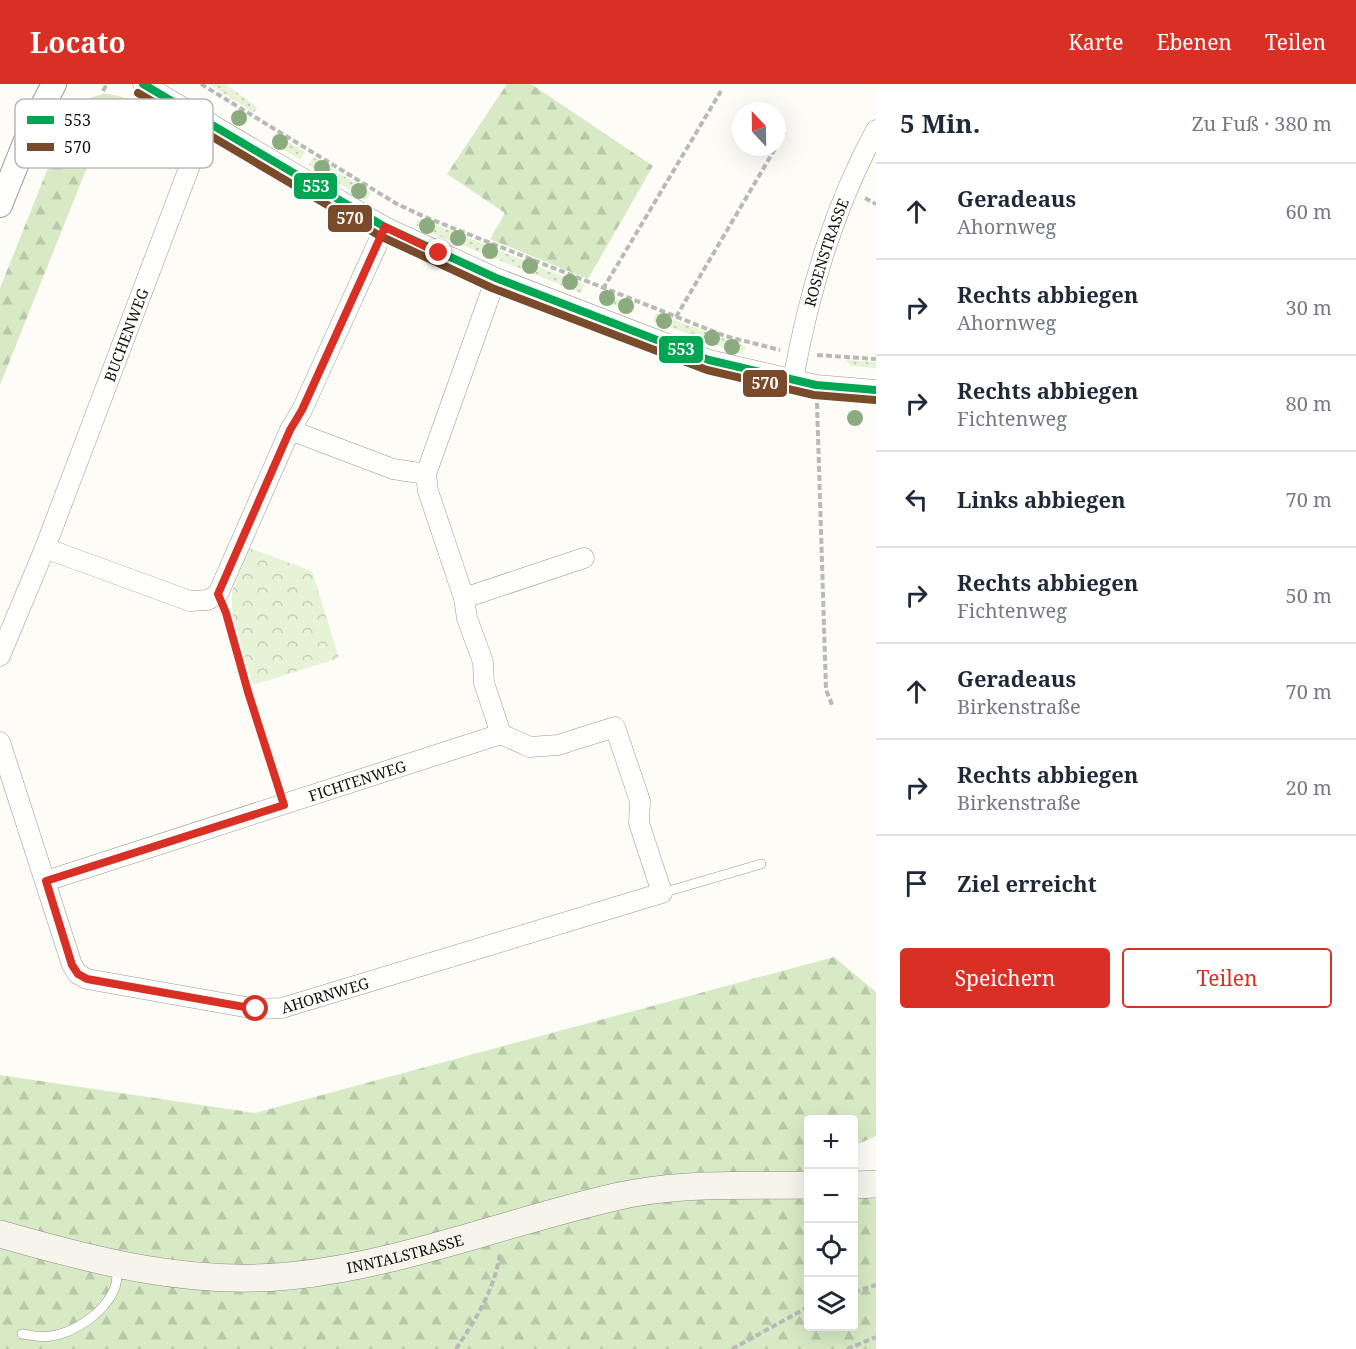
<!DOCTYPE html>
<html lang="de">
<head>
<meta charset="utf-8">
<style>
  :root { --surface:#fff; --page:#f2f2f3; --text:#1f2937; --muted:#747a83; --line:#e0e1e3; --accent:#d93025 }
  body { margin:0; font-family:"Noto Serif",serif; background:var(--page); color:var(--text) }
  .controls { position:absolute; right:18px; bottom:18px; display:grid; overflow:hidden; border-radius:6px; box-shadow:0 6px 24px #0002 }
  .controls button { width:54px; height:54px; display:grid; place-items:center; padding:0; border:0; border-bottom:2px solid var(--line); background:var(--surface); color:var(--text); font:30px sans-serif }
  .compass { position:absolute; left:732px; top:18px; width:54px; height:54px; border-radius:50%; background:var(--surface); box-shadow:0 6px 24px #0002; rotate:338deg }
  .stop { position:absolute; width:18px; height:18px; margin:-14px; border:4px solid #d93025; border-radius:50%; background:#fff }
  .stop.end { background:#d93025; border-color:#fff; box-shadow:0 2px 6px #0008 }
  .list { margin:0; padding:0; list-style:none }
  h2 { display:flex; justify-content:space-between; align-items:center; height:78px; margin:0; padding:0 24px; font-size:26px }
  h2 small { font-size:20px; font-weight:400; color:var(--muted) }
  .list li { display:grid; grid-template-columns:39px 1fr auto; gap:18px; align-items:center; box-sizing:border-box; height:96px; padding:0 24px; border-top:2px solid var(--line) }
  .list b { display:block; font-size:22px; white-space:nowrap }
  .list p { margin:0; font-size:20px; white-space:nowrap; color:var(--muted) }
  .list em { font-size:20px; font-style:normal; color:var(--muted) }
  .actions { display:flex; gap:12px; padding:18px 24px }
  .actions a { flex:1; padding:14px 0; border:2px solid var(--accent); border-radius:6px; text-align:center; font-size:21px; color:var(--accent) }
  .actions .main { background:var(--accent); color:#fff }
  .icon { flex:none; width:33px; height:33px; fill:none; stroke:currentColor; stroke-width:2; stroke-linecap:round; stroke-linejoin:round }
  .map { position:relative; flex:none; width:876px; height:1265px; overflow:hidden }
  header { display:flex; align-items:center; gap:36px; box-sizing:border-box; height:84px; padding:0 30px; background:var(--accent); color:#fff }
  header strong { font-size:28px }
  nav { display:flex; gap:33px; margin-inline-start:auto; font-size:21px }
  main { display:flex }
  aside { flex:1; background:var(--surface) }
  .map>svg:first-child { display:block }
  .grass { fill:url(#grass-dots) }
  .forest { fill:url(#forest-firs) }
  .park { fill:url(#park-crowns) }
  .lines { fill:none; stroke-linecap:round; stroke-linejoin:round }
  .service-casing { stroke:#979795; stroke-width:10 }
  .minor-casing { stroke:#979795; stroke-width:21 }
  .tertiary-casing { stroke:#979795; stroke-width:26 }
  .secondary-casing { stroke:#8e8d8b; stroke-width:28 }
  .path { stroke:#b9b9b8; stroke-width:4; stroke-dasharray:6 3; stroke-linecap:butt }
  .service { stroke:#fffffe; stroke-width:9 }
  .minor { stroke:#fffffe; stroke-width:20 }
  .tertiary { stroke:#fffffe; stroke-width:24 }
  .secondary { stroke:#f6f4eb; stroke-width:27 }
  .bus-1-casing { stroke:#fff; stroke-width:12 }
  .bus-2-casing { stroke:#fff; stroke-width:12 }
  .bus-1 { stroke:#00a651; stroke-width:8 }
  .bus-2 { stroke:#7a4b2a; stroke-width:8 }
  .tree { fill:#8cac80 }
  .route { stroke:#d93025; stroke-width:8 }
  .labels { text-anchor:middle; dominant-baseline:central; stroke-width:6; stroke-linejoin:round; paint-order:stroke }
  .street-label { font-size:15px; fill:#111; stroke:#fff }
  .key { fill:#fff; stroke:#b8b8b8; stroke-width:1.5 }
  .key-label { font-size:16px; fill:#111 }
  .line-badge { stroke:#fff; stroke-width:2 }
  .badge-label { font-size:16px; text-anchor:middle; font-weight:bold; fill:#fff }
</style>
</head>
<body>
<header>
<strong>Locato</strong>
<nav><a>Karte</a><a>Ebenen</a><a>Teilen</a></nav>
</header>
<main>
<div class="map">
<svg width="876" height="1265" viewBox="0 0 876 1265">
  <defs>
    <pattern id="grass-dots" width="8" height="8" patternUnits="userSpaceOnUse" patternTransform="scale(1.5)"><rect width="8" height="8" fill="#e7f3d7"/><path d="M2 2h.1M6 6h.1" fill="none" stroke="#c5cfb8" stroke-width="1.8" stroke-linecap="round"/></pattern>
    <pattern id="forest-firs" width="22" height="20" patternUnits="userSpaceOnUse" patternTransform="scale(1.5)"><rect width="22" height="20" fill="#d8eac5"/><path d="M5 1l3.5 6h-7zM16 11l3.5 6h-7z" fill="#b8c8a8"/></pattern>
    <pattern id="park-crowns" width="20" height="18" patternUnits="userSpaceOnUse" patternTransform="scale(1.5)"><rect width="20" height="18" fill="#e7f3d7"/><path d="M2 6a3 3 0 1 1 6 0M12 15a3 3 0 1 1 6 0" fill="none" stroke="#c5cfb8"/></pattern>
  </defs>
  <rect width="100%" height="100%" fill="#fdfcf7"/>
  <path class="grass" d="M209,0h16l32,23 -3,6z
    M275,49l30,19 -5,8 -28,-18z
    M313,73l58,36 -5,7 -57,-35z
    M422,135l162,66 -3,8 -164,-66v-6z
    M604,209l29,12 -3,7 -29,-12z
    M656,229l90,34 -4,7 -89,-33z
    M845,276l31,2v6l-24,-2z"/>
  <path class="forest" d="M507,0h24l122,82 -65,113 -98,-40 15,-26 -58,-39z
    M104,10c31,2 53,20 79,36l2,13 -10,26 -77,-29 -98,245v-97l64,-160 16,-24 12,-7z
    M834,873l42,35v144l-22,10v-26h-46v49l-8,4 -352,60 -160,34 -127,-4 -161,-38v-150l255,38z
    M854,1112h22v153h-876v-103l161,36 369,-54 143,-30 135,-1v129h46z"/>
  <path class="park" d="M249,464l63,23 27,87 -86,27 -21,-73v-21z"/>
  <g class="lines">
    <g class="service-casing">
      <path id="service" d="M662,809l99,-29
        M22,1250c9,1 20,4 29,2 23,-3 53,-23 63,-46 3,-6 3,-16 4,-23"/>
    </g>
    <g class="minor-casing">
      <g id="minor">
        <path d="M143,0l242,143 111,51 213,82 107,25 60,5"/>
        <path d="M496,194l-70,196 2,17 36,107 3,20 16,44 1,21 17,51"/>
        <path id="s1" d="M793,296c16,-87 40,-171 83,-250"/>
        <path d="M290,346l103,39 33,5"/>
        <path d="M45,464l145,53 18,-1 10,-6 72,-164 12,-20 83,-183"/>
        <path d="M464,514l120,-40"/>
        <path id="s2" d="M0,572l45,-108 155,-409 10,-16"/>
        <path id="s3" d="M0,658l72,223 6,9 9,5 169,30 26,-1 380,-115 -23,-70 1,-22 -25,-74 -57,18 -28,2 -29,-13"/>
        <path id="s4" d="M46,797l455,-147"/>
      </g>
    </g>
    <g class="tertiary-casing">
      <path id="tertiary" d="M0,121l31,-77 23,-44"/>
    </g>
    <g class="secondary-casing">
      <g id="secondary">
        <path d="M854,1101l22,-1"/>
        <path id="s5" d="M0,1150c94,27 190,52 289,42 111,-11 217,-54 326,-79 64,-15 129,-11 193,-12"/>
      </g>
    </g>
    <path class="path" d="M201,0l196,120 28,13 300,119 55,14
      M103,7l4,-7
      M777,61l9,-15
      M865,114l11,6
      M603,205l118,-198
      M676,233l100,-170
      M817,271l59,4
      M817,319l9,287 7,17
      M226,527l52,174
      M854,1208l22,-7
      M456,1265c20,-30 39,-60 44,-96
      M732,1265l76,-42
      M847,1265l29,-12"/>
    <use href="#service" class="service"/>
    <use href="#minor" class="minor"/>
    <use href="#tertiary" class="tertiary"/>
    <use href="#secondary" class="secondary"/>
    <g class="bus-1-casing">
      <path id="bus-1" d="M143,0l242,143 111,51 213,82 107,25 60,5"/>
    </g>
    <g class="bus-2-casing">
      <path id="bus-2" d="M138,9l242,143 112,52 215,82 107,25 61,5"/>
    </g>
    <use href="#bus-1" class="bus-1"/>
    <use href="#bus-2" class="bus-2"/>
  </g>
  <g class="tree">
    <circle cx="239" cy="34" r="8"/>
    <circle cx="280" cy="58" r="8"/>
    <circle cx="322" cy="84" r="8"/>
    <circle cx="359" cy="107" r="8"/>
    <circle cx="427" cy="142" r="8"/>
    <circle cx="458" cy="154" r="8"/>
    <circle cx="490" cy="167" r="8"/>
    <circle cx="530" cy="182" r="8"/>
    <circle cx="570" cy="198" r="8"/>
    <circle cx="607" cy="214" r="8"/>
    <circle cx="626" cy="222" r="8"/>
    <circle cx="664" cy="237" r="8"/>
    <circle cx="712" cy="254" r="8"/>
    <circle cx="732" cy="263" r="8"/>
    <circle cx="855" cy="334" r="8"/>
  </g>
  <g class="lines">
    <path class="route" d="M256,925l-169,-30 -9,-5 -6,-9 -26,-84 238,-76 -36,-113 -22,-79 -8,-19 72,-164 12,-20 83,-183 54,26"/>
  </g>
  <g class="labels">
    <g class="street-label">
      <text stroke="none"><textPath href="#s1" startOffset="132">ROSENSTRASSE</textPath></text>
      <text stroke="none"><textPath href="#s2" startOffset="345">BUCHENWEG</textPath></text>
      <text stroke="none"><textPath href="#s4" startOffset="327">FICHTENWEG</textPath></text>
      <text stroke="none"><textPath href="#s3" startOffset="498">AHORNWEG</textPath></text>
      <text stroke="none"><textPath href="#s5" startOffset="412">INNTALSTRASSE</textPath></text>
    </g>
  </g>
  <rect x="15" y="15" width="198" height="69" rx="9" class="key"/>
  <rect x="27" y="32" width="27" height="8" fill="#00a651"/>
  <rect x="27" y="59" width="27" height="8" fill="#7a4b2a"/>
  <g class="key-label">
    <text x="64" y="42">553</text>
    <text x="64" y="69">570</text>
  </g>
  <g class="line-badge">
    <rect x="293" y="88" width="45" height="28" rx="6" fill="#00a651"/>
    <rect x="327" y="120" width="46" height="29" rx="6" fill="#7a4b2a"/>
    <rect x="658" y="251" width="46" height="29" rx="6" fill="#00a651"/>
    <rect x="742" y="285" width="46" height="29" rx="6" fill="#7a4b2a"/>
  </g>
  <g class="badge-label">
    <text x="316" y="108">553</text>
    <text x="350" y="140">570</text>
    <text x="681" y="271">553</text>
    <text x="765" y="305">570</text>
  </g>
</svg>
<div class="controls">
<button>+</button>
<button>−</button>
<button><svg class="icon" aria-label="locate" viewBox="0 0 24 24"><circle cx="12" cy="12" r="6"/><path d="M12 2v4M12 18v4M2 12h4M18 12h4"/></svg></button>
<button><svg class="icon" aria-label="layers" viewBox="0 0 24 24"><path d="M12 4l9 5-9 5-9-5zM3 14l9 5 9-5"/></svg></button>
</div>
<svg class="compass" viewBox="-18 -18 36 36"><path d="M0-13l5 13h-10z" fill="#e53935"/><path d="M0 13l5-13h-10z" fill="#747a83"/></svg>
<div class="stop" style="left:256px;top:925px"></div>
<div class="stop end" style="left:439px;top:169px"></div>
</div>
<aside>
<h2>5 Min.<small>Zu Fuß · 380 m</small></h2>
<ul class="list">
<li><svg class="icon" aria-label="ahead" viewBox="0 0 24 24"><path d="M12 20V5M6 11l6-6 6 6"/></svg><div><b>Geradeaus</b><p>Ahornweg</p></div><em>60 m</em></li>
<li><svg class="icon" aria-label="right" viewBox="0 0 24 24"><path d="M7 20v-9h11M14 6l5 5-5 5"/></svg><div><b>Rechts abbiegen</b><p>Ahornweg</p></div><em>30 m</em></li>
<li><svg class="icon" aria-label="right" viewBox="0 0 24 24"><path d="M7 20v-9h11M14 6l5 5-5 5"/></svg><div><b>Rechts abbiegen</b><p>Fichtenweg</p></div><em>80 m</em></li>
<li><svg class="icon" aria-label="left" viewBox="0 0 24 24"><path d="M17 20v-9H6M10 6l-5 5 5 5"/></svg><div><b>Links abbiegen</b></div><em>70 m</em></li>
<li><svg class="icon" aria-label="right" viewBox="0 0 24 24"><path d="M7 20v-9h11M14 6l5 5-5 5"/></svg><div><b>Rechts abbiegen</b><p>Fichtenweg</p></div><em>50 m</em></li>
<li><svg class="icon" aria-label="ahead" viewBox="0 0 24 24"><path d="M12 20V5M6 11l6-6 6 6"/></svg><div><b>Geradeaus</b><p>Birkenstraße</p></div><em>70 m</em></li>
<li><svg class="icon" aria-label="right" viewBox="0 0 24 24"><path d="M7 20v-9h11M14 6l5 5-5 5"/></svg><div><b>Rechts abbiegen</b><p>Birkenstraße</p></div><em>20 m</em></li>
<li><svg class="icon" aria-label="arrive" viewBox="0 0 24 24"><path d="M6 21V4h12l-3 4 3 4H6"/></svg><div><b>Ziel erreicht</b></div></li>
</ul>
<div class="actions"><a class="main">Speichern</a><a>Teilen</a></div>
</aside>
</main>
</body>
</html>
